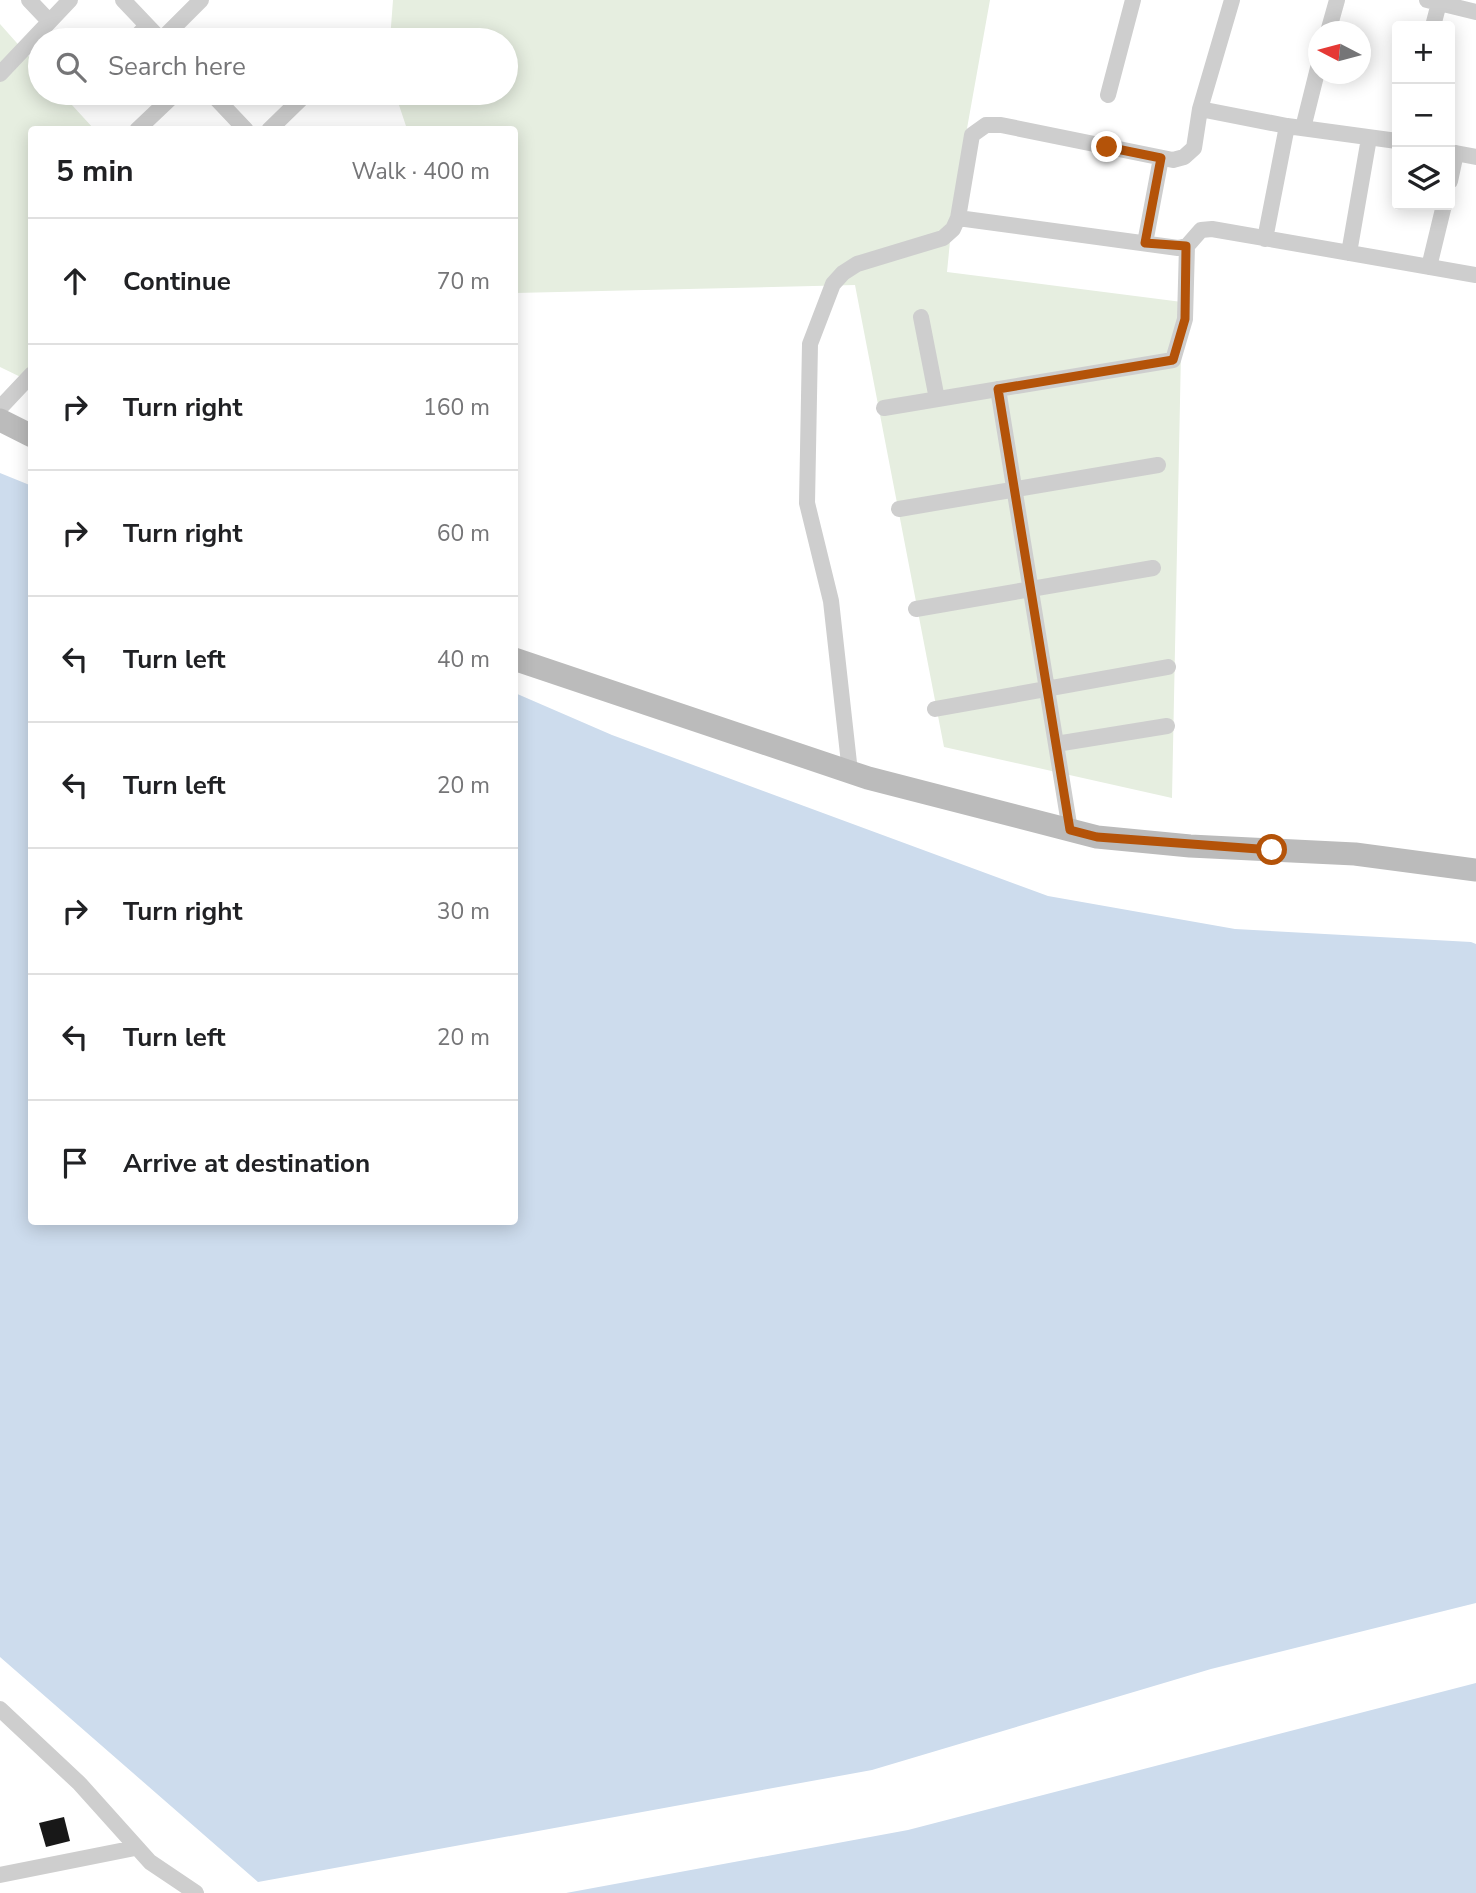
<!DOCTYPE html>
<html lang="en">
<head>
<meta charset="utf-8">
<style>
  :root { --surface:#fff; --page:#f2f2f2; --text:#202124; --muted:#757577; --line:#e0e0e0 }
  body { margin:0; font-family:"Nunito Sans",sans-serif; background:var(--page); color:var(--text) }
  .controls { position:absolute; right:21px; top:21px; display:grid; overflow:hidden; border-radius:7px; box-shadow:0 4px 18px #0003 }
  .controls button { width:63px; height:63px; display:grid; place-items:center; padding:0; border:0; border-bottom:2px solid var(--line); background:var(--surface); color:var(--text); font:35px sans-serif }
  .compass { position:absolute; left:1308px; top:21px; width:63px; height:63px; border-radius:50%; background:var(--surface); box-shadow:0 4px 18px #0003; rotate:276deg }
  .stop { position:absolute; width:21px; height:21px; margin:-16px; border:5px solid #b45309; border-radius:50%; background:#fff }
  .stop.end { background:#b45309; border-color:#fff; box-shadow:0 2px 7px #0008 }
  .list { margin:0; padding:0; list-style:none }
  h2 { display:flex; justify-content:space-between; align-items:center; height:91px; margin:0; padding:0 28px; font-size:30px }
  h2 small { font-size:23px; font-weight:400; color:var(--muted) }
  .list li { display:grid; grid-template-columns:46px 1fr auto; gap:21px; align-items:center; box-sizing:border-box; height:126px; padding:0 28px; border-top:2px solid var(--line) }
  .list b { display:block; font-size:26px; white-space:nowrap }
  .list em { font-size:23px; font-style:normal; color:var(--muted) }
  .icon { flex:none; width:38px; height:38px; fill:none; stroke:currentColor; stroke-width:2; stroke-linecap:round; stroke-linejoin:round }
  .map { position:relative; flex:none; width:1476px; height:1893px; overflow:hidden }
  .search { position:absolute; background:var(--surface); box-shadow:0 4px 18px #0003; left:28px; top:28px; width:490px; height:77px; display:flex; align-items:center; gap:18px; box-sizing:border-box; padding:0 24px; border-radius:38px; color:var(--muted); font-size:26px }
  .panel { position:absolute; background:var(--surface); box-shadow:0 4px 18px #0003; left:28px; top:126px; width:490px; height:1099px; border-radius:7px }
  .map>svg:first-child { display:block }
  .green { fill:#e6eee0 }
  .water { fill:#cddced }
  .building { fill:#181818 }
  .lines { fill:none; stroke-linecap:round; stroke-linejoin:round }
  .street { stroke:#cecece; stroke-width:16 }
  .secondary { stroke:#bbb; stroke-width:23 }
  .route { stroke:#b45309; stroke-width:9 }
</style>
</head>
<body>
<div class="map">
<svg width="1476" height="1893" viewBox="0 0 1476 1893">
  <rect width="100%" height="100%" fill="#fff"/>
  <path class="green" d="M393,0h597l-36,201 -7,71 235,30 -10,496 -228,-51 -89,-462 -340,8 -1,-163 -107,-1 -12,-36h111v-53h-116z
    M0,24l40,45v24h21l33,36 -62,1 -1,252 -31,-15z"/>
  <path class="water" d="M0,473l32,13v736h482l1,-529 97,42 436,161 187,33 236,13 5,2v659l-265,66 -339,101 -614,112 -258,-225z
    M1476,1683v210h-910l342,-63z"/>
  <path class="building" d="M64,1817l6,24 -24,6 -7,-24z"/>
  <g class="lines">
    <path class="street" d="M29,0l19,20
      M123,0l38,40 40,-40
      M1427,0l49,12
      M1433,26l6,-23
      M1328,32l9,-32
      M133,40l14,-14
      M0,74l70,-74
      M211,93l35,37
      M1108,95l25,-95
      M1200,109l87,17 110,15
      M1303,128l15,-60
      M137,130l39,-37
      M269,130l38,-37
      M1450,152l26,5
      M1450,181l6,-28
      M958,218l220,30 9,-2 14,-16 11,-1 264,46
      M1265,239l22,-113
      M1145,243l16,-85
      M1349,253l20,-115
      M1429,267l15,-62
      M921,317l16,82
      M998,389l72,441
      M0,408l32,-34
      M884,408l289,-48 12,-41 2,-73
      M899,509l259,-44
      M916,609l237,-41
      M935,709l233,-42
      M1056,744l111,-18
      M850,772l-19,-171 -24,-98 3,-159 23,-60 10,-11 14,-9 86,-26 10,-9 5,-11 14,-83 14,-10h15l172,35 11,-3 10,-9 6,-39 32,-109
      M0,1709l79,74 71,79 46,31
      M0,1875l135,-27"/>
    <path class="secondary" d="M0,420l32,16
      M514,659l354,119 229,59 93,9 165,8 121,16"/>
  </g>
  <g class="lines">
    <path class="route" d="M1107,147l54,11 -16,85 41,3 -1,73 -12,41 -175,29 72,441 27,7 175,13"/>
  </g>
</svg>
<div class="controls">
<button>+</button>
<button>−</button>
<button><svg class="icon" aria-label="layers" viewBox="0 0 24 24"><path d="M12 4l9 5-9 5-9-5zM3 14l9 5 9-5"/></svg></button>
</div>
<svg class="compass" viewBox="-18 -18 36 36"><path d="M0-13l5 13h-10z" fill="#e53935"/><path d="M0 13l5-13h-10z" fill="#757577"/></svg>
<div class="stop" style="left:1272px;top:850px"></div>
<div class="stop end" style="left:1107px;top:147px"></div>
<div class="search"><svg class="icon" aria-label="search" viewBox="0 0 24 24"><circle cx="10" cy="10" r="6"/><path d="M15 15l6 6"/></svg>Search here</div>
<section class="panel">
<h2>5 min<small>Walk · 400 m</small></h2>
<ul class="list">
<li><svg class="icon" aria-label="ahead" viewBox="0 0 24 24"><path d="M12 20V5M6 11l6-6 6 6"/></svg><div><b>Continue</b></div><em>70 m</em></li>
<li><svg class="icon" aria-label="right" viewBox="0 0 24 24"><path d="M7 20v-9h11M14 6l5 5-5 5"/></svg><div><b>Turn right</b></div><em>160 m</em></li>
<li><svg class="icon" aria-label="right" viewBox="0 0 24 24"><path d="M7 20v-9h11M14 6l5 5-5 5"/></svg><div><b>Turn right</b></div><em>60 m</em></li>
<li><svg class="icon" aria-label="left" viewBox="0 0 24 24"><path d="M17 20v-9H6M10 6l-5 5 5 5"/></svg><div><b>Turn left</b></div><em>40 m</em></li>
<li><svg class="icon" aria-label="left" viewBox="0 0 24 24"><path d="M17 20v-9H6M10 6l-5 5 5 5"/></svg><div><b>Turn left</b></div><em>20 m</em></li>
<li><svg class="icon" aria-label="right" viewBox="0 0 24 24"><path d="M7 20v-9h11M14 6l5 5-5 5"/></svg><div><b>Turn right</b></div><em>30 m</em></li>
<li><svg class="icon" aria-label="left" viewBox="0 0 24 24"><path d="M17 20v-9H6M10 6l-5 5 5 5"/></svg><div><b>Turn left</b></div><em>20 m</em></li>
<li><svg class="icon" aria-label="arrive" viewBox="0 0 24 24"><path d="M6 21V4h12l-3 4 3 4H6"/></svg><div><b>Arrive at destination</b></div></li>
</ul>
</section>
</div>
</body>
</html>
